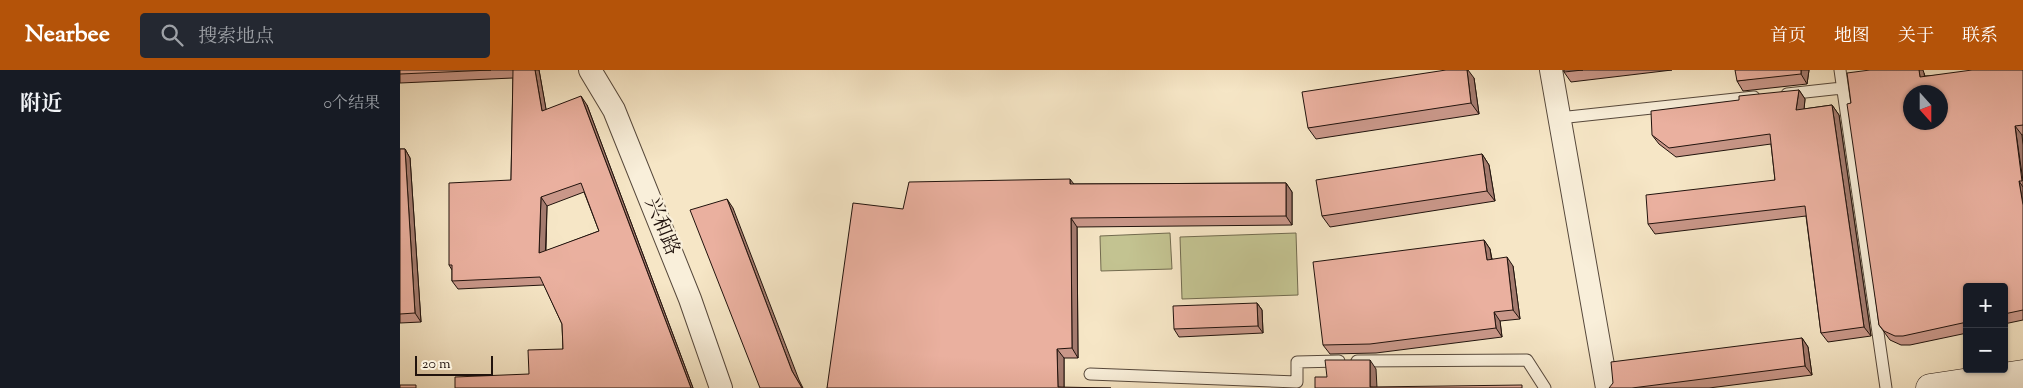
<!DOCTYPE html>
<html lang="zh">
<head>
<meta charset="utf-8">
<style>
  :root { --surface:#171b24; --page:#242831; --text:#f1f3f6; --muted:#9ea1a6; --line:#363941; --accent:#b45309 }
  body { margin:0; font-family:"Sorts Mill Goudy","Noto Serif SC",serif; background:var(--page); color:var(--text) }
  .controls { position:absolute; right:15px; bottom:15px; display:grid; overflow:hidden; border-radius:5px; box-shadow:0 1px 4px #0004 }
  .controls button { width:45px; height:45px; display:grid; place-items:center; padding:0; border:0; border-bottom:1px solid var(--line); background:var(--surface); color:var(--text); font:25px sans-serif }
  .compass { position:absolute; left:1503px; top:15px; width:45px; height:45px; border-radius:50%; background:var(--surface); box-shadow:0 1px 4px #0004; rotate:159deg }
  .scale { position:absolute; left:15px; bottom:12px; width:78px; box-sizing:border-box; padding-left:5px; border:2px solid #21130d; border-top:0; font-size:14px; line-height:18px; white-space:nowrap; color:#21130d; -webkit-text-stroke:4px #f9efda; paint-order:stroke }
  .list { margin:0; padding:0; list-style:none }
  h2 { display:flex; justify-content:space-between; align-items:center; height:65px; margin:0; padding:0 20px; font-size:21px }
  h2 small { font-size:16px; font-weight:400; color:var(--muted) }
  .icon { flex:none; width:28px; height:28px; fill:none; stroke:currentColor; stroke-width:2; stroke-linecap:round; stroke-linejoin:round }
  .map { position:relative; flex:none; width:1623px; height:318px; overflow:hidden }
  header { display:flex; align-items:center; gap:30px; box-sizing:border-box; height:70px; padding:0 25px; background:var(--accent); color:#fff }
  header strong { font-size:24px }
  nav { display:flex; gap:28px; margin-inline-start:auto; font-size:18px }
  .search { width:350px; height:45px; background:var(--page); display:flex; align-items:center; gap:12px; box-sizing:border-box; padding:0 18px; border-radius:5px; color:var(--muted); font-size:19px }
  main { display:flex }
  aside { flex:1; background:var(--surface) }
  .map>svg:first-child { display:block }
  .green { fill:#c3c391; stroke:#726b4f }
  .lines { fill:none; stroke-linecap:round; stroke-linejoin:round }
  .service-casing { stroke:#56483b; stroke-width:13 }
  .minor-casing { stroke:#56483b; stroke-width:24 }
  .secondary-casing { stroke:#21130d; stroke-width:29 }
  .service { stroke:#f9efda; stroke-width:11 }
  .minor { stroke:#f9efda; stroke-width:22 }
  .secondary { stroke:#f9efda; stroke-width:28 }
  .wall { fill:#c99789; stroke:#21130d; fill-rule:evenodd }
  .shaded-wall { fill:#a47b6f; stroke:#21130d }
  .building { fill:#eab09f; stroke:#21130d; fill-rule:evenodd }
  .labels { text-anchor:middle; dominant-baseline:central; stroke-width:4.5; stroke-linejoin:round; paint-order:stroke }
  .street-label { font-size:20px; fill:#21130d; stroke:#f9efda }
</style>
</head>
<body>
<header>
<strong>Nearbee</strong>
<div class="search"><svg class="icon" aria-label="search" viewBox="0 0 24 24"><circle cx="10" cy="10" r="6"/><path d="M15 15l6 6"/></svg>搜索地点</div>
<nav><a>首页</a><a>地图</a><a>关于</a><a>联系</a></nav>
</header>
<main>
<aside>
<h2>附近<small>0个结果</small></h2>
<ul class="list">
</ul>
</aside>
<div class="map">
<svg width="1623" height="318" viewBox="0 0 1623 318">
  <rect width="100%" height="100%" fill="#f6e6c6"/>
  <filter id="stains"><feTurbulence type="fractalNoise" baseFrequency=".004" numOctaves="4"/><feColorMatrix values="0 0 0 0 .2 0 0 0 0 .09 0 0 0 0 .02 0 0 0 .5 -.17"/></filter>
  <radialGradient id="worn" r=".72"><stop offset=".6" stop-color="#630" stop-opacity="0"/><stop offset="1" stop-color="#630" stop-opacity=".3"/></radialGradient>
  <path class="green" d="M770,163l2,36 -71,2 -1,-35z
    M896,163l2,62 -116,4 -2,-62z"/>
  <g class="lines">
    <g class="service-casing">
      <path id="service" d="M1440,0l46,318
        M1387,24l55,-6
        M1159,48l195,-21
        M957,291l170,-1 18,28
        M690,304l207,8v-20l42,-1"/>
    </g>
    <g class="minor-casing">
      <path id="minor" d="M190,0l24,40 76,189 31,89
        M1151,0l56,318"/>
    </g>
    <g class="secondary-casing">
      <path id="secondary" d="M1530,318l93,-14"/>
    </g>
    <use href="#service" class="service"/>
    <use href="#minor" class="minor"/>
    <use href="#secondary" class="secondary"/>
  </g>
  <path class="wall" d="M0,0h139l7,40 41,-5 106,283 -164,-14 34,-25 -1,-25 -18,-39 -86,4 -6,-8v-11l-3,-5 62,-85 2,-102 -113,5zM184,122l15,39 -53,20 1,-45z
    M1164,0h108l-101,12 -7,-10z
    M1409,0l-2,14 -64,7 -6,-10z
    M1623,0v65h-1l1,10v175l-19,4v-37h-37v46l-57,12h-9l-11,-5 -11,-15 -28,-222 73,-30 1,3z
    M1074,8l5,36 -163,25 -8,-11z
    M1399,20l6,9 -1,10 28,-4 7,10 32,221 -43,6 -7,-9 -15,-117 -151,18 -7,-10 127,-44 -4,-36 -95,13 -17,-13 -7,-9z
    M0,79h5l5,9 11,164 -21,1z
    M1082,84l7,11 6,36 -165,26 -8,-11z
    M886,113l6,9v33l-215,2 1,131h-14v29l-237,1 76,-179 171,-25z
    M1084,170l6,9 2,10 21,7 7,53 -20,2 2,16 -126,16 -46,1 -7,-9z
    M857,233l5,7 1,23 -84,4 -5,-8z
    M1402,268l6,9 4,28 -103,13h-100z"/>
  <path class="shaded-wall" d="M135,0h4l9,50 -6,-9z
    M1067,0h1l6,8 5,36 -8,-11z
    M1401,0h8l-2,14 -6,-10z
    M1519,0h4l1,3 2,13 -6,-9z
    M1399,20l6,9 -2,21 -7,-10z
    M181,26l6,9 106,283h-2z
    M1432,35l7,10 32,221 -7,-9z
    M1615,56l7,9 1,10v36z
    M5,79l5,9 11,164 -6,-9z
    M1082,84l7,11 6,36 -8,-10z
    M670,109l7,9 -7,-4z
    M1619,111l4,6v18z
    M886,113l6,9v33l-6,-9z
    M141,127l6,9 -2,56 -6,-9z
    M327,129l6,9 66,172 4,8h-1l-10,-17z
    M671,148l6,9 1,131 -6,-10z
    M1084,170l6,9 3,20 -6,-9z
    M1107,187l6,9 7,53 -7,-9z
    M857,233l5,7 1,23 -5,-7z
    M1094,242l6,9 2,16 -6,-9z
    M1402,268l6,9 4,28 -7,-9z
    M657,279l7,9v30l-6,-1z
    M970,290l6,9 1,19 -7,-1z"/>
  <path class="building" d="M0,0h91l-91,4z
    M113,0h22l7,41 39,-15 110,292h-236v-11l74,-3 -1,-24 35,-1 -1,-25 -22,-47 -88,4v-16h-3v-82l62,-3zM181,113l18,48 -60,22 2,-56z
    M1046,0h21l4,33 -163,25 -6,-36z
    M1164,0h19l-19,2z
    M1335,0h66v4l-64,7z
    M1470,0h49l1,7 52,-7h51v55l-8,1 7,55h-3l4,24v105l-19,4v-27h-37v35l-64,14h-8l-11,-5 -5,-6 -32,-221 4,-1 -4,-30zM1510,22h30v30h-30z
    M1399,20l-3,20 36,-5 32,222 -43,6 -16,-127 -157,18 -2,-29 129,-15 -5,-46 -101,14 -17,-13 -1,-24 88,-11v-4z
    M0,79h5l10,164 -15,1z
    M1082,84l5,37 -165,25 -6,-36z
    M670,109v5l216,-1v33l-215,2 1,130 -15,1 1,38 53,1h-284l26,-185 50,6 6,-27z
    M327,129l65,172 10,17h-42l-70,-178z
    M1084,170l3,20 20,-3 6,53 -19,2 2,16 -126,16 -47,1 -10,-83z
    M857,233l1,23 -84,3 -1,-23z
    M1402,268l3,28 -173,22h-23l4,-5 -2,-21z
    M925,290h45v27l152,-2v3h-207v-11h12z
    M0,315h16v3h-16z"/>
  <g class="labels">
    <g class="street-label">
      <text transform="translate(261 157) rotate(68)">兴和路</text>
    </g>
  </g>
  <rect width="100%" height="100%" filter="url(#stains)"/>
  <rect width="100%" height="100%" fill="url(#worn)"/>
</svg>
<div class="controls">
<button>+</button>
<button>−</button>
</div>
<svg class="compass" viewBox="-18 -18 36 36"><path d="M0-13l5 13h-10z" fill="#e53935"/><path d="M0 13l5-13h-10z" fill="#9ea1a6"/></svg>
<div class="scale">20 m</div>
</div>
</main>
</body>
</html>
